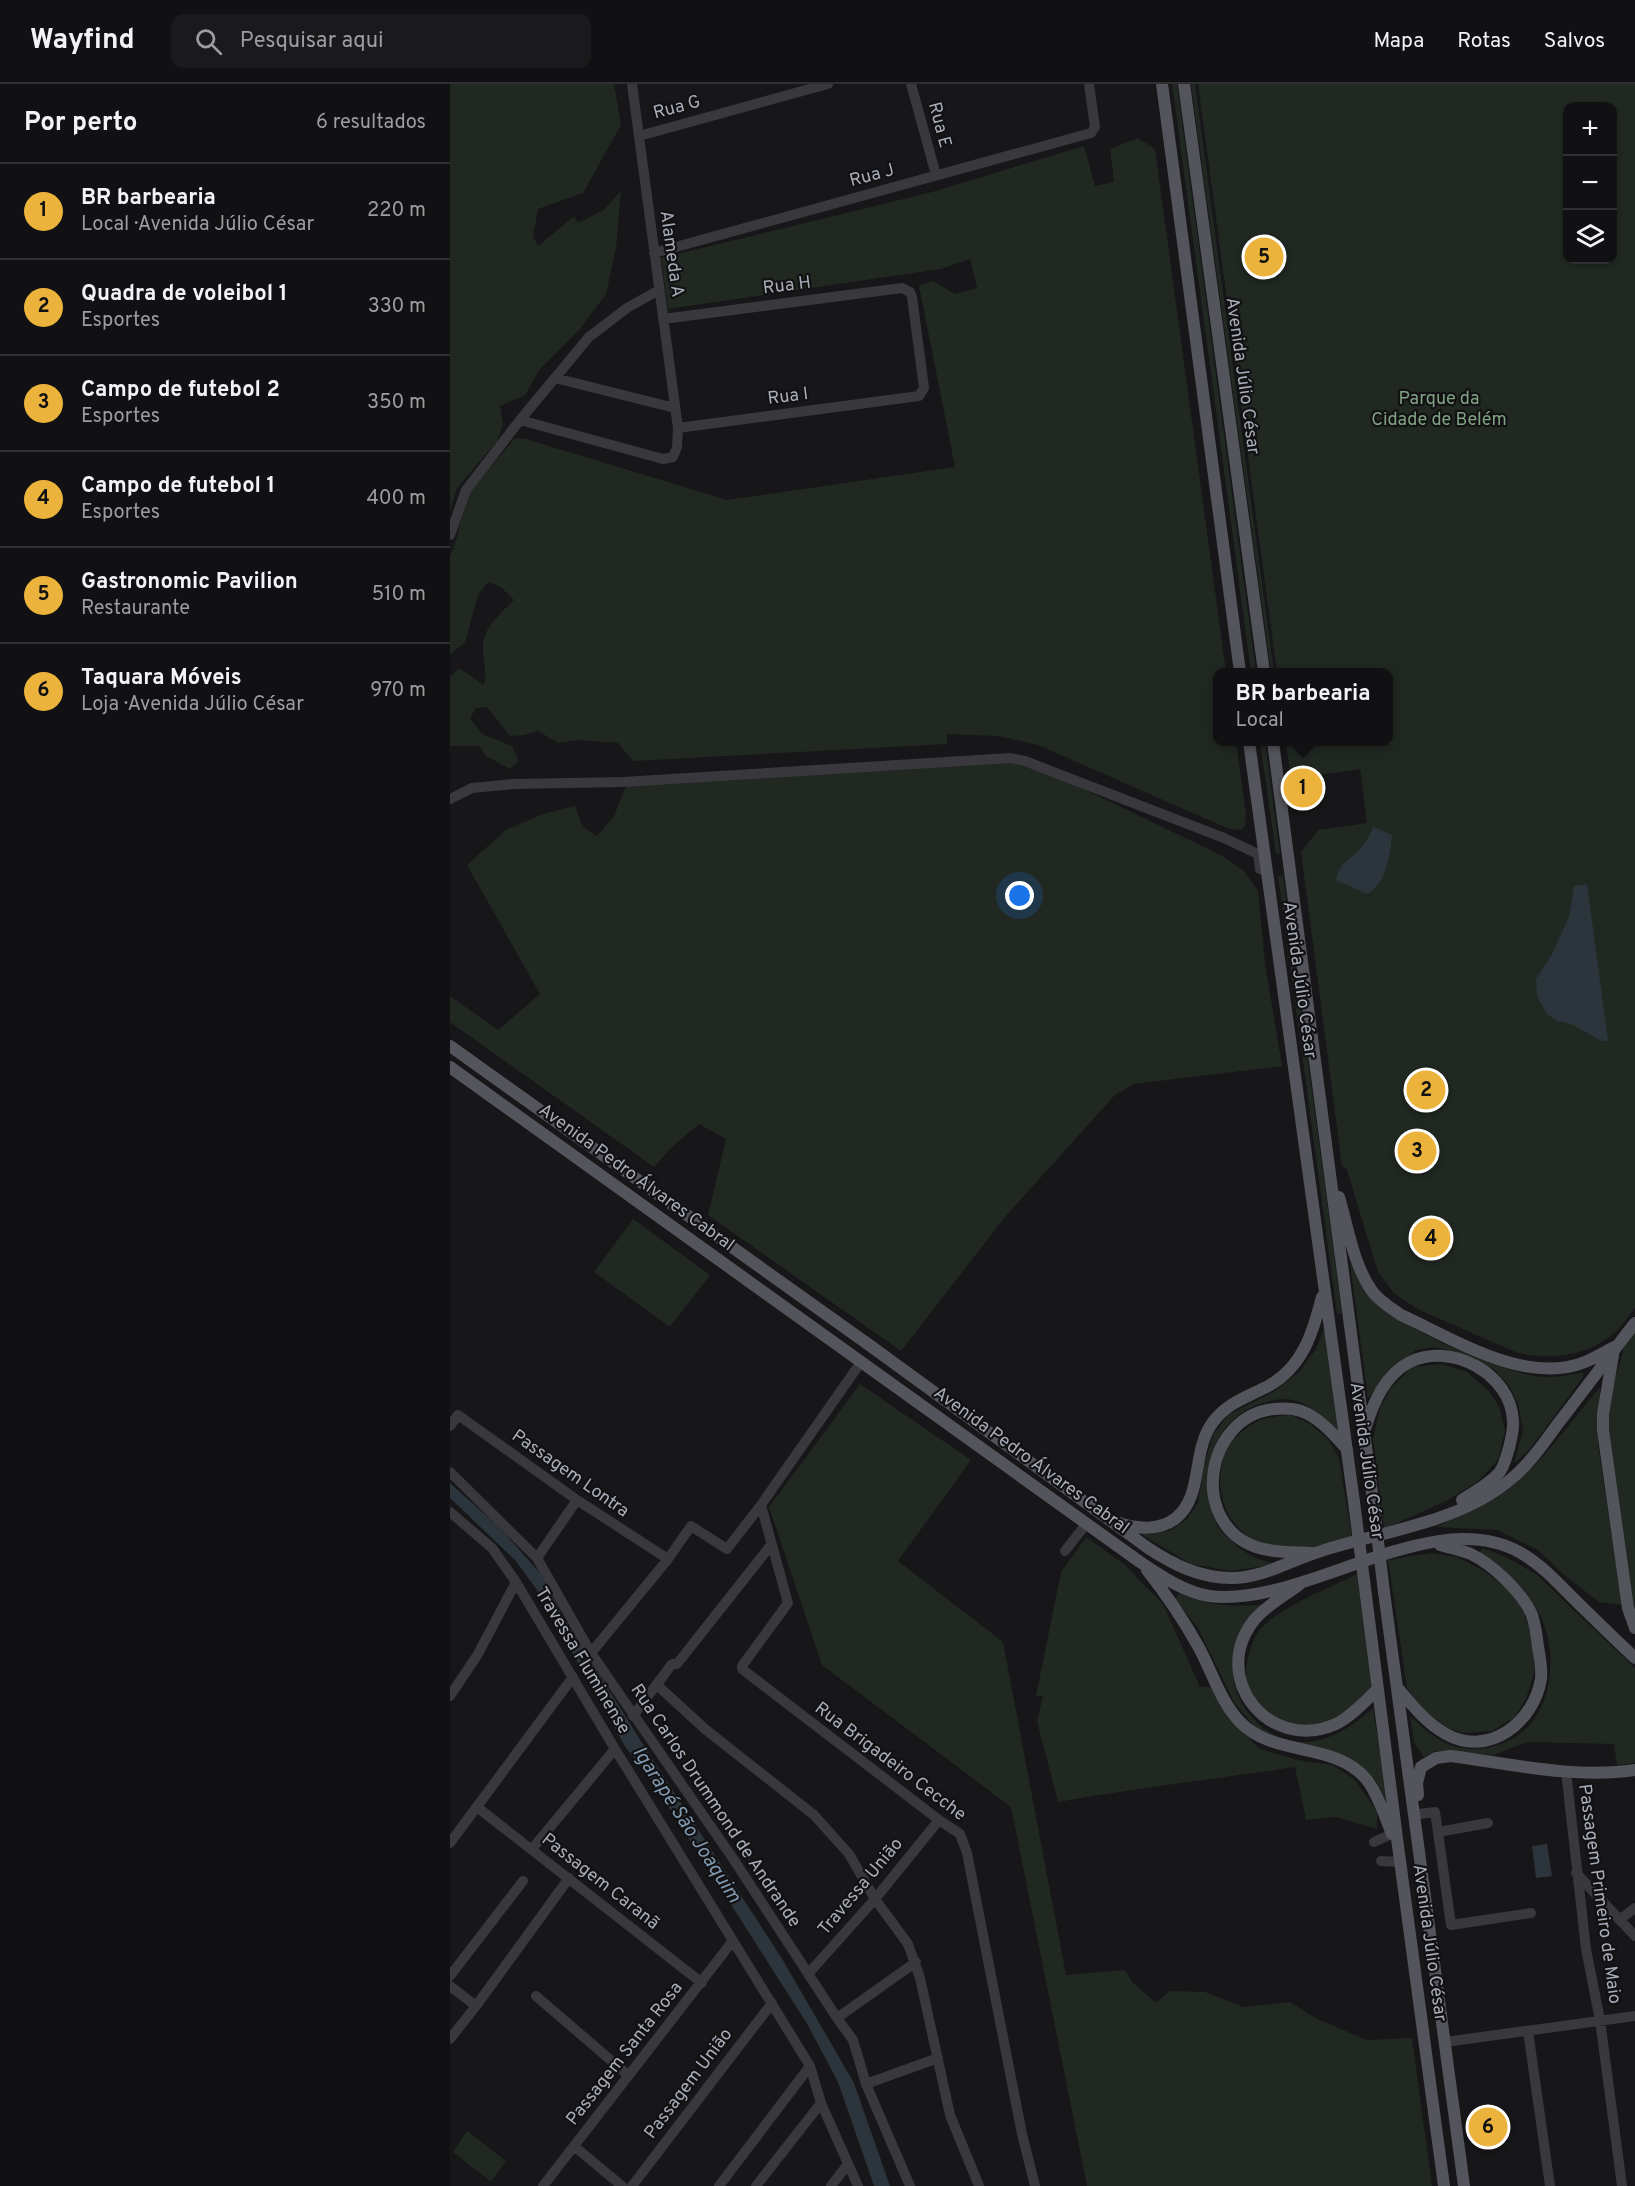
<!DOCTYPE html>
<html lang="pt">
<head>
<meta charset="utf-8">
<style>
  :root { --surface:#111012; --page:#1a191b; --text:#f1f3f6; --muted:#9c9d9f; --line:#303032; --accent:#ebb23c }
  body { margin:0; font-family:Overpass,sans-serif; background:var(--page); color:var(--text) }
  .controls { position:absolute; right:18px; top:18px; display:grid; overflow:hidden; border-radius:12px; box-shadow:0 2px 4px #0004 }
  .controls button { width:54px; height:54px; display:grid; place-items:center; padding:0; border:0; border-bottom:2px solid var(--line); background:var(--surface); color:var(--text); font:30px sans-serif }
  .you { position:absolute; left:570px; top:812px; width:21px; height:21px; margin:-15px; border:4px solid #fff; border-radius:50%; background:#1a73e8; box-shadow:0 0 0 9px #1a73e833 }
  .badge { display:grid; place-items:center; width:39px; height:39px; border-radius:50%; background:var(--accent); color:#111; font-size:20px; font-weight:700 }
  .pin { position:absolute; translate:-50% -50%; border:3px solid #fff; box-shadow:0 2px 6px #0006 }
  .popup { position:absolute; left:763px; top:584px; width:180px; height:78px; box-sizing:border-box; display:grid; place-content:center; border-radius:12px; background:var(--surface); filter:drop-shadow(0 2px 4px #0005); font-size:20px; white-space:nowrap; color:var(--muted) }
  .popup b { font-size:22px; color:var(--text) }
  .popup::after { content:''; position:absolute; left:50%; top:100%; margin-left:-12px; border:12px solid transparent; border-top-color:var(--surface) }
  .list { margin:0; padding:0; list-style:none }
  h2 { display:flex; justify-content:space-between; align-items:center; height:78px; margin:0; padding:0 24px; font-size:26px }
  h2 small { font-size:20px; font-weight:400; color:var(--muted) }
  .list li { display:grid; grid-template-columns:39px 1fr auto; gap:18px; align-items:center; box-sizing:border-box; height:96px; padding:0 24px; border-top:2px solid var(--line) }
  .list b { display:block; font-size:22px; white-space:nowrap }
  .list p { margin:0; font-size:20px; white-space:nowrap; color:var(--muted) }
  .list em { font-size:20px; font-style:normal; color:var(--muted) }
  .icon { flex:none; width:33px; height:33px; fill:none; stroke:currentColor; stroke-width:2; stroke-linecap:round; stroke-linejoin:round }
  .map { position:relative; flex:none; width:1185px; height:2102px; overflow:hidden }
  header { display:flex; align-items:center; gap:36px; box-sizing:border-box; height:84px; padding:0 30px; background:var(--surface); border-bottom:2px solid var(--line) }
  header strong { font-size:28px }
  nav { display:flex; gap:33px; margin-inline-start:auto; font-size:21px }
  .search { width:420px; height:54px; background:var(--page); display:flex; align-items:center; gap:15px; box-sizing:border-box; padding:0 21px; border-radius:12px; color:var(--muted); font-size:22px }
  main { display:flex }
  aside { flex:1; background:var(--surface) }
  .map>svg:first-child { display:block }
  .green { fill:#212822; fill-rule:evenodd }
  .water { fill:#2d353c }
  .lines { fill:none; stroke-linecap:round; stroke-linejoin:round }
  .minor { stroke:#38383d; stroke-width:10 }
  .major { stroke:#54555c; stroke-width:12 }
  .major-bridge { stroke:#54555c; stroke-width:12 }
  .labels { text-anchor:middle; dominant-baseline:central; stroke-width:4.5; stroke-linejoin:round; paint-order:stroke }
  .street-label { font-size:18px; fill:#a9adb8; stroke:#121113 }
  .park-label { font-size:18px; fill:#81a283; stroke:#121113 }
  .water-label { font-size:20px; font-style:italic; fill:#829ab1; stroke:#121113 }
</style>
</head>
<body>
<header>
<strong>Wayfind</strong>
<div class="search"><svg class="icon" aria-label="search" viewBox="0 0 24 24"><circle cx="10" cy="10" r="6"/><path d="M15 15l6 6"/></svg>Pesquisar aqui</div>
<nav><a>Mapa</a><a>Rotas</a><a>Salvos</a></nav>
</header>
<main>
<aside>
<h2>Por perto<small>6 resultados</small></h2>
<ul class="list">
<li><span class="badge">1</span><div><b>BR barbearia</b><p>Local · Avenida Júlio César</p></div><em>220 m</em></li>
<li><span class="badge">2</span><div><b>Quadra de voleibol 1</b><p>Esportes</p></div><em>330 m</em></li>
<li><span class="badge">3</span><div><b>Campo de futebol 2</b><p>Esportes</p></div><em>350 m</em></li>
<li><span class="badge">4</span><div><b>Campo de futebol 1</b><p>Esportes</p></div><em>400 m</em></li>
<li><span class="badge">5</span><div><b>Gastronomic Pavilion</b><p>Restaurante</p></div><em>510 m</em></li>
<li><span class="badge">6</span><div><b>Taquara Móveis</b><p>Loja · Avenida Júlio César</p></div><em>970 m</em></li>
</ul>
</aside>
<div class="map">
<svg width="1185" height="2102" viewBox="0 0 1185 2102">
  <rect width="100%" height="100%" fill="#171618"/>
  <path class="green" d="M0,0h164l7,41 -38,68 -45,16 -5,27 5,10 36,-30 4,7 26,-13 17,-20 -5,58 -10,46 -26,35 -40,40 -15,26 -25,11 3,18 -5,16 -41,48 -7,23z
    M722,0h5l79,588h-5z
    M741,0h4l79,588h-3z
    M748,0h437v1224c-6,8 -12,16 -18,23 -27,24 -64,30 -99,22l-99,-43 -25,-17 -16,-21 -31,-102 -5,-4 -41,-314 17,-22 49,-7 -7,-54 -69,10 -5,-37h102v-70h-111zM1118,22h44v154h-44z
    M688,54l17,11 71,523h-8v70h18l10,72 -1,11 -3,5 -13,-1 -191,-84 -40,-9 -51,-2v10l-314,17 -15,-18 -40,-3 -20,3 -20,-12 -14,4 -14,1 -23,-29 -11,1 -6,10 12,16 30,12 7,15 -9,8 -24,-13 -7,-10h-29v-69l9,-9 25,17c4,-14 -2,-24 -1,-38 0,-20 18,-34 31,-47l-13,-13 -13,-5 -10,13 -13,48 -15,11v-98c10,-19 9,-39 18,-59 7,-15 35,-44 47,-59l11,1 201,61 228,-33 -36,-181 14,-5 22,13 22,-6 -7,-29 -29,10 -273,40 -7,-51 271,-66 152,-46 11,40 19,-4 -4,-33z
    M810,658h5l15,111 -4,1z
    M549,677l43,8 181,87 21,15 14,20 7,72 17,103 -148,18 -19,11 -110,122 -104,134 -193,-136 18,-76 -27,-15 -28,24 -17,19 -204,-145v-26l48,34 42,-36 -73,-129 39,-35 37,-16 32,-8 8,21 14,9 17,-20 12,-30z
    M833,791l59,438 -5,1 -59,-438z
    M183,1135l77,56 -40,52 -76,-55z
    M900,1179c8,12 16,27 26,38 27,29 127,72 166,76 13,1 29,-2 41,-5v5l-53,72 -16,15 9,-34 -4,-23 -9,-20 -15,-17 -22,-12 -37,-11 -20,3 -24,19 -24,29z
    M1185,1240v302l-32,-210c4,-20 12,-37 18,-56 4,-16 3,-22 14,-36z
    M875,1243l14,104c-12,-12 -29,-27 -46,-31 -13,-3 -23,1 -36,5 -47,17 -62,78 -40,120 3,5 8,10 13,14 16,16 25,20 47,25l-46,7 -40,-7 -50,-30 28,-3 18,-12 11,-16 6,-37 9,-31 15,-20 47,-24 24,-19 17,-23z
    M991,1280l26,8 21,18 12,18 5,23 -7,29 -21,22 -29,18 -64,29 -11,-91 7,-30 11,-20 21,-21z
    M410,1300l111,76 -73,101 105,81 63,333 59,-5 7,12 24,21 14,-12 35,1 39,15 46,-5 27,17 50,21 45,-2 20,148h-345l-76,-379 -189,-142 -53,-158z
    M1150,1303l-2,57 24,161 -23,-3 -35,-27 -26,-25 -41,-20 -62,-3c25,-10 49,-20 71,-36 33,-24 67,-72 94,-104z
    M841,1331l19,9 18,15 11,19 13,79c-24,6 -57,17 -82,10 -37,-11 -56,-46 -48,-83 2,-5 2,-14 5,-18 1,-4 7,-7 10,-10 19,-17 28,-19 54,-21z
    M636,1453l38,27 39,40 37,83h13l15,31 32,31 38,11 35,5 21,14 23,32v18l-41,-12 -30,3 -11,-53c-79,12 -159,21 -237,35l-21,-81 6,-25h-7l25,-124z
    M1033,1464l23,9 30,17 99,94v95l-18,2 -3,-21 -87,-2 -33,13 -59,-4 -11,6 -10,-15 -4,-26c12,11 25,23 40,29 13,5 28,4 41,2 58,-12 71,-82 50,-130 -13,-28 -36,-49 -62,-64z
    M981,1469l26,4 27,14 26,20 14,21 9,31 2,27 -9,29 -11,18 -23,14 -28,2 -16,-5 -24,-17 -17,-23 -19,-128z
    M907,1490l15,115c-13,12 -26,28 -44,33 -16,5 -38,7 -53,-3 -10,-7 -21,-21 -27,-31 -6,-13 2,-46 11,-57 16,-22 73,-44 98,-57z
    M729,1509c33,14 50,13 85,12 -7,12 -28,40 -30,52 -9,42 31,89 75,85 25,-3 46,-18 64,-34l15,96 -12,-23 -17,-17 -32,-13 -54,-12 -16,-10 -22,-25 -37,-76 -23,-29z
    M17,2047l39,30 -14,19 -2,1 -37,-29z"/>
  <path class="water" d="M923,743l19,8c-2,20 -6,49 -25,59l-31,-14c6,-21 9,-16 22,-29 8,-7 12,-16 15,-24z
    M1137,800l21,157h-6l-31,-17 -14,-3 -10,-7 -10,-18 -1,-17 16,-25 17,-37 5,-31z
    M0,1399l49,44 41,46 24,45 80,128 137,211 73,126 36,103h-16l-36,-104 -32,-60 -154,-241 -26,-33 -89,-158 -22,-30 -65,-62z
    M1097,1760l5,32 -16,2 -4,-32z"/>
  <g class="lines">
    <path class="minor" d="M461,0l25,91
      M189,52l189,-52
      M204,169l437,-120 4,-6 -6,-43
      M213,235l239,-31 8,4 2,5 12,91 -5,8 -241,32
      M105,294l120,30
      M70,336l143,39 10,-2 4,-10 1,-19 -46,-344
      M0,451l16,-45 54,-70 69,-83 38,-29 32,-18
      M0,715l22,-11 42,-4 109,-2 387,-24 15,3 199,77 34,16 2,15 7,2
      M0,1342l8,-11 119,85 91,59
      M0,1388l87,86 54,95 143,207 103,158 16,22 13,44 44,102
      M311,1421l27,98 -46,63v3l197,151 21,14 7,19 55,281 13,52
      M0,1428l42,36 24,34 99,167 195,317 11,37 37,83
      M615,1467l22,-28
      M87,1474l40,-58
      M141,1569l77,-94 23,-33 36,23 34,-44 100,-143
      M207,1601l48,44 109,86 35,39 26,45 33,45 12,34 30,137 29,71
      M0,1612l28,-42 38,-72
      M183,1632l39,-52h5l94,-119
      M1116,1687l20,178 14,71 22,166
      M27,1723l225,176
      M969,1730l16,-2 3,20 50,-9
      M988,1748l13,93 80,-12
      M924,1758l18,-8
      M0,1759l123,-166
      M82,1765l83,-100
      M931,1777l19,1
      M1126,1789l59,63
      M1169,1836l16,-12
      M358,1890l67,-75 64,-79
      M0,1892l73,-95
      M0,1902l26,20
      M86,1912l92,79
      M387,1934l79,-56
      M1078,1947l22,155
      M0,1955l26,-33 93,-128
      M995,1958l190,-26
      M416,2000l72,-26
      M124,2062l48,40
      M93,2102l189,-244
      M182,2102l140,-183
      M269,2102l91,-120
      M306,2102l65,-83
      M381,2102l17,-22"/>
    <path class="major" d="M712,0l78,588
      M734,0l80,588
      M799,658l105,760
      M823,658l100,758
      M0,962l422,301 276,201c26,17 52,30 84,30 29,0 56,-16 83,-25 64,-22 141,-28 195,-73 20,-16 35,-39 50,-59 25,-32 50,-66 75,-98
      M0,983l690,495c21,14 44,30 69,34 97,12 222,-94 312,-43 19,11 34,27 49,42 21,21 43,42 65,63
      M889,1113c9,30 14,67 33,94 7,10 19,17 29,24 53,24 125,71 184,47 10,-4 20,-10 29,-15
      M1163,1271l-10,59v16l25,178 7,20
      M915,1345c8,-25 19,-54 45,-67 41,-20 100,11 103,58 1,10 -2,19 -4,28 -2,7 -5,19 -10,25 -10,11 -25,19 -37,27
      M669,1439c18,6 41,8 57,-5 28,-23 15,-67 37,-96 15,-20 35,-25 57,-37 33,-19 43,-53 52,-88
      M861,1469c-18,-1 -38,0 -55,-6 -68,-24 -51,-131 18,-138 9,-1 18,-1 27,2 18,6 33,24 46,38
      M697,1486c19,24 36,49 51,76 14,25 22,55 42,76 35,36 95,19 127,58 12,16 18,37 25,54
      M849,1501c-15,11 -32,20 -44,34 -47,57 13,135 81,105 16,-8 29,-23 42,-35
      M934,1508l80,594
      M916,1512l32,250 46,340
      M947,1603c15,18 29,36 49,47 43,24 88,-12 95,-55 1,-10 -1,-22 -3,-32 -1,-10 -3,-22 -6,-32 -10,-23 -39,-50 -61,-61 -10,-4 -21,-6 -31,-9
      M968,1711l-1,-12 4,-16 15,-9 15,-2c60,8 124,23 184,14"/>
    <path class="major-bridge" d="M923,1416l11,92
      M904,1418l12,94"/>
  </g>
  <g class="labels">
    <g class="street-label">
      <text transform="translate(227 24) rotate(-15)">Rua G</text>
      <text transform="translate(489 41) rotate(75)">Rua E</text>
      <text transform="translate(422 92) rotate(-15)">Rua J</text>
      <text transform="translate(221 170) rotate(82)">Alameda A</text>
      <text transform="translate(337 202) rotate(-7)">Rua H</text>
      <text transform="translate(792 292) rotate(82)">Avenida Júlio César</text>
      <text transform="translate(338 313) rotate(-7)">Rua I</text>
      <text transform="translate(849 896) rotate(82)">Avenida Júlio César</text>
      <text transform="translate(186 1094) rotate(36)">Avenida Pedro Álvares Cabral</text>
      <text transform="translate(581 1377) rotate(36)">Avenida Pedro Álvares Cabral</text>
      <text transform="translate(916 1377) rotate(82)">Avenida Júlio César</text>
      <text transform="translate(120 1390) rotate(35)">Passagem Lontra</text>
      <text transform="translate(132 1577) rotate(59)">Travessa Fluminense</text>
      <text transform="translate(440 1678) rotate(37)">Rua Brigadeiro Cecche</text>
      <text transform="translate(265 1722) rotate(56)">Rua Carlos Drummond de Andrande</text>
      <text transform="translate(150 1798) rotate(38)">Passagem Caranã</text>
      <text transform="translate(411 1803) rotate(-50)">Travessa União</text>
      <text transform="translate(1149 1810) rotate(82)">Passagem Primeiro de Maio</text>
      <text transform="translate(979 1859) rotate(82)">Avenida Júlio César</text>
      <text transform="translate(175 1970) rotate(-52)">Passagem Santa Rosa</text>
      <text transform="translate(239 2000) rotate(-53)">Passagem União</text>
    </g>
    <g class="park-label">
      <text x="989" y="315">Parque da<tspan x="989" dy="21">Cidade de Belém</tspan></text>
    </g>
    <g class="water-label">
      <text transform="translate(236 1741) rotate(57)">Igarapé São Joaquim</text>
    </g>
  </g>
</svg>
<div class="controls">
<button>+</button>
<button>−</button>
<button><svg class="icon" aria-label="layers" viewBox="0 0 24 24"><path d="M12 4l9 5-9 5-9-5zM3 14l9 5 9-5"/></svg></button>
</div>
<div class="you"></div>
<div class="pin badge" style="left:853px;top:704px">1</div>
<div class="popup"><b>BR barbearia</b>Local</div>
<div class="pin badge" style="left:976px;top:1006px">2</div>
<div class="pin badge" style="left:967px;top:1067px">3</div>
<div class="pin badge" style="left:981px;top:1154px">4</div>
<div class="pin badge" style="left:814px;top:173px">5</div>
<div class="pin badge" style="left:1038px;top:2043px">6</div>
</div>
</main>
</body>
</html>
